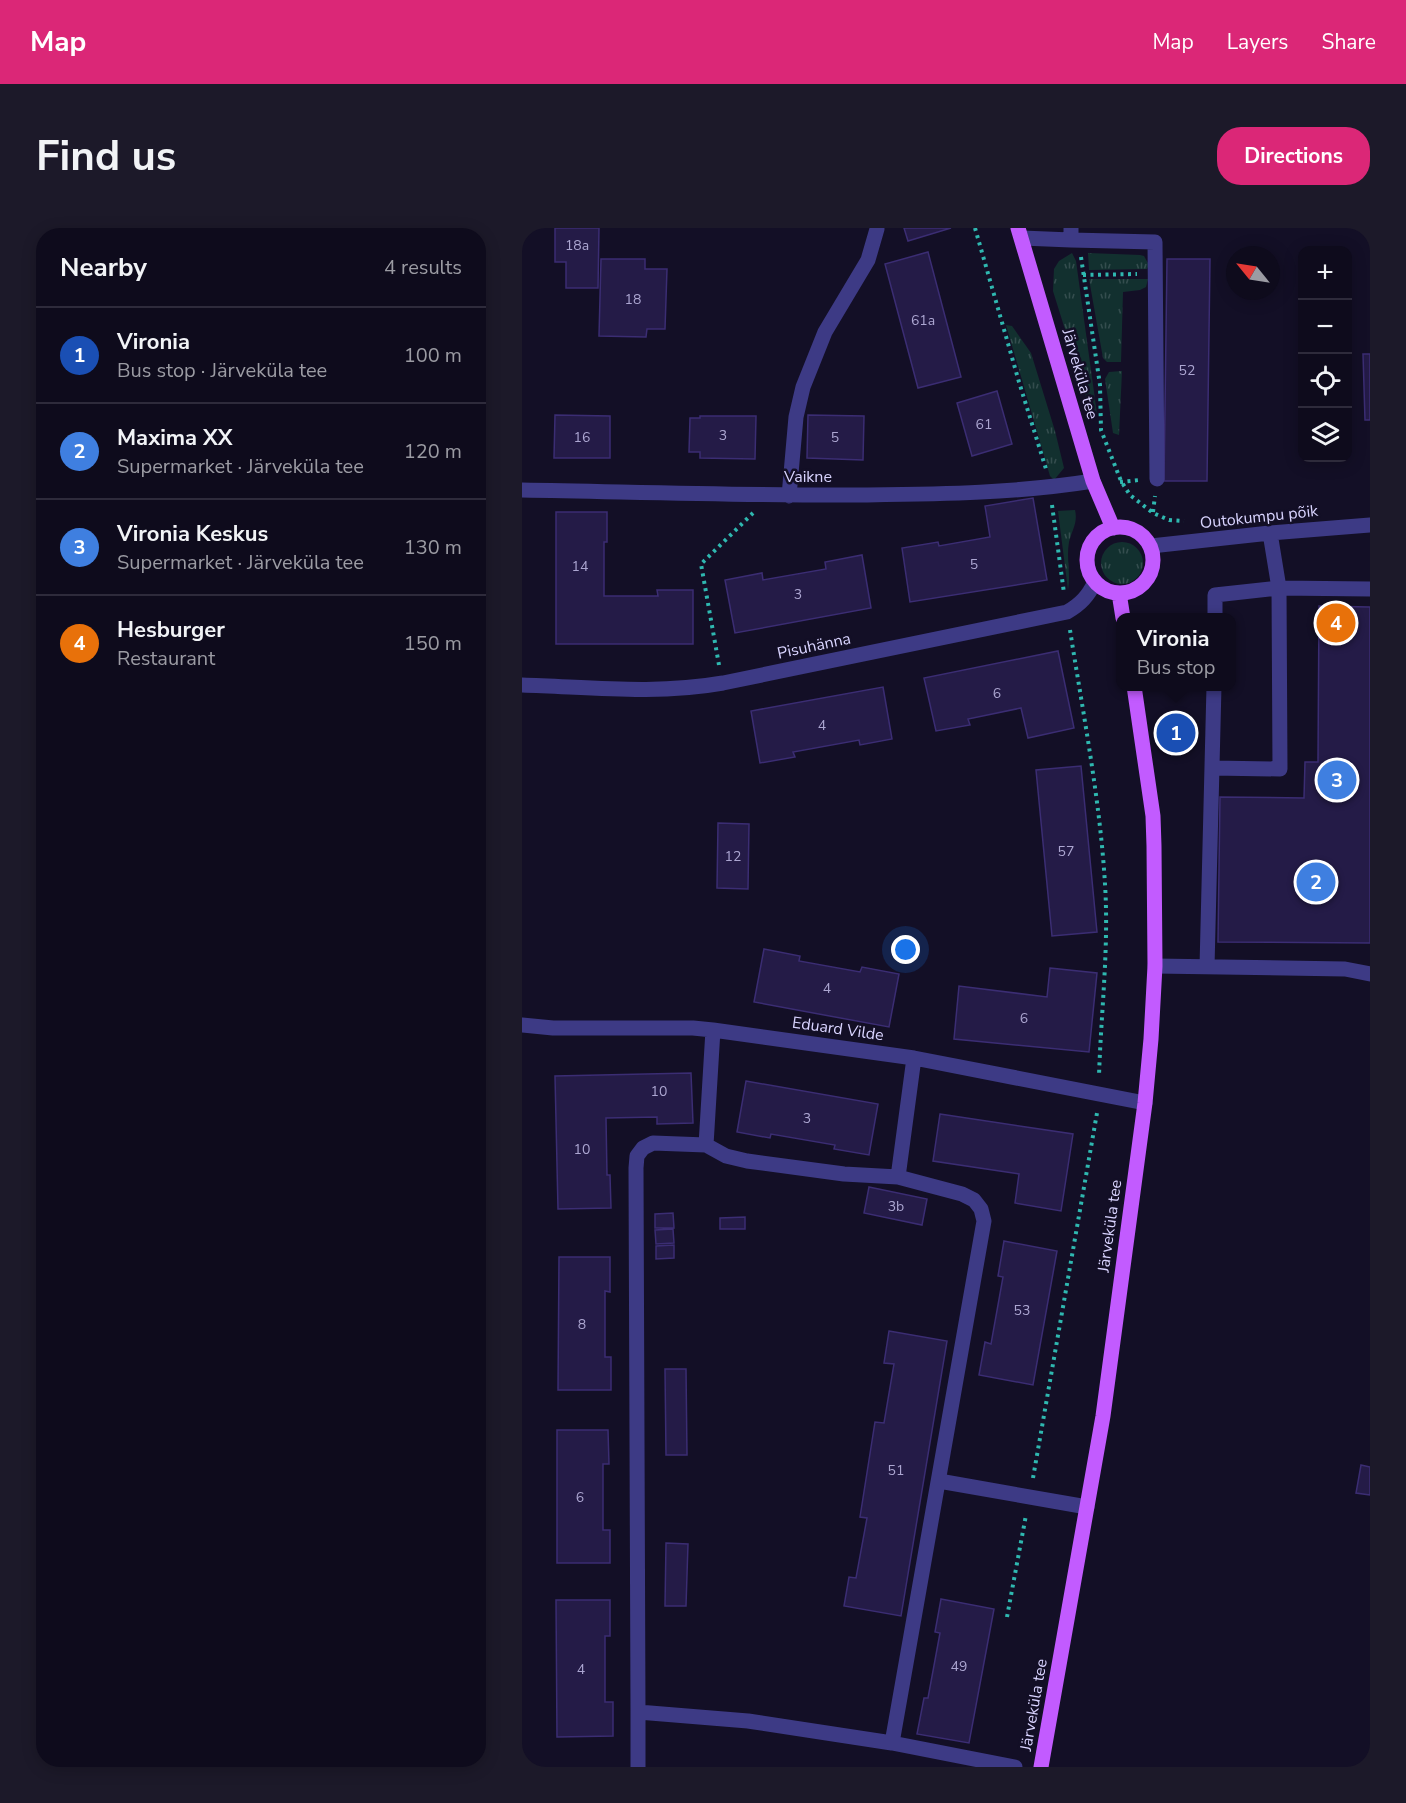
<!DOCTYPE html>
<html lang="en">
<head>
<meta charset="utf-8">
<style>
  :root { --surface:#0e0b1c; --page:#1c1929; --text:#f1f3f6; --muted:#9b9ba3; --line:#2e2b3b; --accent:#db2777 }
  body { margin:0; font-family:"Nunito Sans",sans-serif; background:var(--page); color:var(--text) }
  .controls { position:absolute; right:18px; top:18px; display:grid; overflow:hidden; border-radius:12px; box-shadow:0 3px 15px #0003 }
  .controls button { width:54px; height:54px; display:grid; place-items:center; padding:0; border:0; border-bottom:2px solid var(--line); background:var(--surface); color:var(--text); font:30px sans-serif }
  .compass { position:absolute; left:704px; top:18px; width:54px; height:54px; border-radius:50%; background:var(--surface); box-shadow:0 3px 15px #0003; rotate:300deg }
  .you { position:absolute; left:384px; top:722px; width:21px; height:21px; margin:-15px; border:4px solid #fff; border-radius:50%; background:#1a73e8; box-shadow:0 0 0 9px #1a73e833 }
  .badge { display:grid; place-items:center; width:39px; height:39px; border-radius:50%; background:var(--accent); color:#fff; font-size:20px; font-weight:700 }
  .pin { position:absolute; translate:-50% -50%; border:3px solid #fff; box-shadow:0 2px 6px #0006 }
  .popup { position:absolute; left:594px; top:385px; width:120px; height:78px; box-sizing:border-box; display:grid; place-content:center; border-radius:12px; background:var(--surface); filter:drop-shadow(0 2px 4px #0005); font-size:20px; white-space:nowrap; color:var(--muted) }
  .popup b { font-size:22px; color:var(--text) }
  .popup::after { content:''; position:absolute; left:50%; top:100%; margin-left:-12px; border:12px solid transparent; border-top-color:var(--surface) }
  .list { margin:0; padding:0; list-style:none }
  h2 { display:flex; justify-content:space-between; align-items:center; height:78px; margin:0; padding:0 24px; font-size:26px }
  h2 small { font-size:20px; font-weight:400; color:var(--muted) }
  .list li { display:grid; grid-template-columns:39px 1fr auto; gap:18px; align-items:center; box-sizing:border-box; height:96px; padding:0 24px; border-top:2px solid var(--line) }
  .list b { display:block; font-size:22px; white-space:nowrap }
  .list p { margin:0; font-size:20px; white-space:nowrap; color:var(--muted) }
  .list em { font-size:20px; font-style:normal; color:var(--muted) }
  .icon { flex:none; width:33px; height:33px; fill:none; stroke:currentColor; stroke-width:2; stroke-linecap:round; stroke-linejoin:round }
  .map { position:relative; flex:none; width:848px; height:1539px; overflow:hidden; border-radius:24px }
  header { display:flex; align-items:center; gap:36px; box-sizing:border-box; height:84px; padding:0 30px; background:var(--accent); color:#fff }
  header strong { font-size:28px }
  nav { display:flex; gap:33px; margin-inline-start:auto; font-size:21px }
  .intro { display:flex; align-items:center; justify-content:space-between; box-sizing:border-box; height:144px; padding:0 36px }
  h1 { margin:0; font-size:42px }
  .button { padding:15px 27px; border-radius:24px; background:var(--accent); color:#fff; font-size:21px; font-weight:700 }
  main { display:flex; gap:36px; padding:0 36px }
  aside { flex:1; background:var(--surface); border-radius:24px; box-shadow:0 3px 15px #0003 }
  .map>svg:first-child { display:block }
  .grass { fill:url(#grass-tufts) }
  .building { fill:#241b47; stroke:#3b2d73; stroke-width:1.5 }
  .lines { fill:none; stroke-linecap:round; stroke-linejoin:round }
  .path { stroke:#2fb8b0; stroke-width:4; stroke-dasharray:3 4.5; stroke-linecap:butt }
  .minor { stroke:#3d3a85; stroke-width:15 }
  .major { stroke:#c25bff; stroke-width:15 }
  .labels { text-anchor:middle; dominant-baseline:central; stroke-width:5; stroke-linejoin:round; paint-order:stroke }
  .number-label { font-size:14px; fill:#aca6d1 }
  .street-label { font-size:16px; fill:#d9d4ff; stroke:#130f26 }
</style>
</head>
<body>
<header>
<strong>Map</strong>
<nav><a>Map</a><a>Layers</a><a>Share</a></nav>
</header>
<div class="intro"><h1>Find us</h1><a class="button">Directions</a></div>
<main>
<aside>
<h2>Nearby<small>4 results</small></h2>
<ul class="list">
<li><span class="badge" style="background:#1a4fb4">1</span><div><b>Vironia</b><p>Bus stop · Järveküla tee</p></div><em>100 m</em></li>
<li><span class="badge" style="background:#3f7fe0">2</span><div><b>Maxima XX</b><p>Supermarket · Järveküla tee</p></div><em>120 m</em></li>
<li><span class="badge" style="background:#3f7fe0">3</span><div><b>Vironia Keskus</b><p>Supermarket · Järveküla tee</p></div><em>130 m</em></li>
<li><span class="badge" style="background:#e8710a">4</span><div><b>Hesburger</b><p>Restaurant</p></div><em>150 m</em></li>
</ul>
</aside>
<div class="map">
<svg width="848" height="1539" viewBox="0 0 848 1539">
  <defs>
    <pattern id="grass-tufts" width="24" height="20" patternUnits="userSpaceOnUse" patternTransform="scale(1.5)"><rect width="24" height="20" fill="#12302f"/><path d="M3 7l-1-3M5 7V3M7 7l1-3M15 17l-1-3M17 17v-4M19 17l1-3" fill="none" stroke="#344d4e"/></pattern>
  </defs>
  <rect width="100%" height="100%" fill="#130f26"/>
  <path class="grass" d="M550,25l4,8 21,153 -5,2 -39,-125 1,-22 5,-8z
    M566,25l52,2 4,1 5,9 -2,4 -58,1z
    M567,51h59l-2,8 -6,3 -17,2 -2,70h-14l-4,-4z
    M484,97l6,1 19,27 24,78 9,37 -10,12 -4,-4z
    M600,143l-3,64 -6,-2 -8,-54 4,-7z
    M553,282c3,13 -3,20 -6,32 -3,16 2,32 -1,48l-10,-79z
    M579 335a21 21 0 1 1 42 0a21 21 0 1 1-42 0Z"/>
  <path class="building" d="M33,0h44l-1,60h-32v-26h-11z
    M382,0h47l-43,13z
    M406,24l33,125 -43,11 -33,-124z
    M79,31h44v10h22l-2,60h-18l-1,8 -47,-1z
    M645,31h43l-3,222h-43z
    M841,126h7v66h-5z
    M475,163l15,53 -40,12 -15,-53z
    M33,187l55,1v42h-56z
    M286,187l56,1 -1,44 -56,-2z
    M178,188h56l-1,43 -55,-1v-6h-11l1,-34h10z
    M511,270l14,82 -137,22 -8,-54 36,-6 1,4 51,-9 -5,-31z
    M34,284h51v30h-3v54h54l-1,-6h36v54h-137z
    M340,327l9,53 -136,25 -10,-53 37,-7 1,7 63,-11 -1,-7z
    M797,378l51,1v336l-152,-1 2,-145 84,1 1,-36h13z
    M536,423l16,77 -46,10 -7,-30 -53,11 2,6 -34,6 -12,-53z
    M361,459l9,52 -32,6 -1,-5 -66,12 2,5 -35,6 -9,-52z
    M559,538l16,166 -45,4 -16,-166z
    M196,595l31,1 -1,65 -31,-1z
    M242,721l36,7 -1,5 61,11 2,-5 37,7 -10,53 -135,-25z
    M528,740l47,5 -8,79 -135,-13 5,-53 88,11z
    M169,845l2,50 -36,1v-7l-51,1 1,57h3l1,33 -53,1 -3,-133z
    M224,853l132,23 -9,51 -35,-6 1,-4 -64,-11 -1,4 -33,-6z
    M418,886l133,20 -12,77 -46,-8 4,-29 -86,-13z
    M347,959l58,12 -5,26 -58,-12z
    M151,985l1,15h-19v-14z
    M223,989v12h-25v-11z
    M151,1001l1,14 -18,1 -1,-14z
    M482,1013l53,10 -24,134 -54,-10 6,-33 6,2 12,-67 -5,-1z
    M152,1017v13l-18,1v-13z
    M37,1029h51v35l-5,-1v66h6v33h-53z
    M367,1103l58,10 -46,275 -57,-10 5,-29 7,1 11,-60 -7,-1 15,-95 9,1 10,-59 -10,-1z
    M143,1141h21l1,86h-21z
    M35,1202h51l1,34h-6v66h7v33h-53z
    M839,1237l9,2v28l-14,-2z
    M144,1315l22,1 -2,62h-21z
    M419,1371l53,10 -25,134 -52,-9 7,-36h4l12,-65 -5,-1z
    M34,1372h54v36h-5v66h8v34l-56,1z"/>
  <g class="lines">
    <path class="path" d="M453,0l44,154 27,87
      M559,29l19,128 1,45 20,51 9,14 23,18 16,7 15,1
      M561,47l54,-1
      M598,254l19,-2
      M530,277l12,88
      M631,284l2,-16
      M548,402c13,83 30,170 35,254 4,64 -4,128 -6,192
      M197,437l-18,-101 52,-51
      M511,1250l64,-365
      M485,1389l19,-102"/>
    <path class="minor" d="M500,10l49,2v-12
      M549,12l84,2 2,237
      M0,262c115,2 230,6 345,5 75,-1 151,-2 226,-14
      M267,268l7,-79 7,-30 22,-55 43,-72 9,-31
      M629,318l119,-13 100,-8
      M693,390v-23l64,-7 -9,-55
      M0,457c68,2 133,10 201,-2l344,-71c14,-8 21,-16 28,-30
      M691,540l67,1 -1,-181 91,1
      M633,738l190,3 25,5
      M685,739l7,-281
      M0,797l31,3h140l20,2 201,28 231,45
      M184,917l7,-115
      M376,949l16,-119
      M417,1253l148,26
      M370,1515l92,-522 -3,-12 -7,-9 -12,-6 -64,-17 -54,-3 -97,-13 -21,-5 -20,-11 -53,-2 -10,5 -6,8 -1,12 2,544 110,9 144,22 123,24
      M116,1539v-55"/>
    <path class="major" d="M496,0l75,253 20,47
      M565 332a33 33 0 1 1 66 0a33 33 0 1 1-66 0Z
      M597,365l4,25
      M519,1539l62,-351 42,-313 6,-64 4,-73 -1,-120 -1,-30 -19,-130"/>
  </g>
  <g class="labels">
    <g class="number-label">
      <text x="55" y="17">18a</text>
      <text x="111" y="71">18</text>
      <text x="401" y="92">61a</text>
      <text x="665" y="142">52</text>
      <text x="462" y="196">61</text>
      <text x="201" y="207">3</text>
      <text x="60" y="209">16</text>
      <text x="313" y="209">5</text>
      <text x="452" y="336">5</text>
      <text x="58" y="338">14</text>
      <text x="276" y="366">3</text>
      <text x="475" y="465">6</text>
      <text x="300" y="497">4</text>
      <text x="544" y="623">57</text>
      <text x="211" y="628">12</text>
      <text x="305" y="760">4</text>
      <text x="502" y="790">6</text>
      <text x="137" y="863">10</text>
      <text x="285" y="890">3</text>
      <text x="60" y="921">10</text>
      <text x="374" y="978">3b</text>
      <text x="500" y="1082">53</text>
      <text x="60" y="1096">8</text>
      <text x="374" y="1242">51</text>
      <text x="58" y="1269">6</text>
      <text x="437" y="1438">49</text>
      <text x="59" y="1441">4</text>
    </g>
    <g class="street-label">
      <text transform="translate(558 146) rotate(74)">Järveküla tee</text>
      <text x="286" y="249">Vaikne</text>
      <text transform="translate(737 289) rotate(-6)">Outokumpu põik</text>
      <text transform="translate(292 418) rotate(-12)">Pisuhänna</text>
      <text transform="translate(316 801) rotate(8)">Eduard Vilde</text>
      <text transform="translate(588 998) rotate(-82)">Järveküla tee</text>
      <text transform="translate(512 1477) rotate(-80)">Järveküla tee</text>
    </g>
  </g>
</svg>
<div class="controls">
<button>+</button>
<button>−</button>
<button><svg class="icon" aria-label="locate" viewBox="0 0 24 24"><circle cx="12" cy="12" r="6"/><path d="M12 2v4M12 18v4M2 12h4M18 12h4"/></svg></button>
<button><svg class="icon" aria-label="layers" viewBox="0 0 24 24"><path d="M12 4l9 5-9 5-9-5zM3 14l9 5 9-5"/></svg></button>
</div>
<svg class="compass" viewBox="-18 -18 36 36"><path d="M0-13l5 13h-10z" fill="#e53935"/><path d="M0 13l5-13h-10z" fill="#9b9ba3"/></svg>
<div class="you"></div>
<div class="pin badge" style="left:654px;top:505px;background:#1a4fb4">1</div>
<div class="popup"><b>Vironia</b>Bus stop</div>
<div class="pin badge" style="left:794px;top:654px;background:#3f7fe0">2</div>
<div class="pin badge" style="left:815px;top:552px;background:#3f7fe0">3</div>
<div class="pin badge" style="left:814px;top:395px;background:#e8710a">4</div>
</div>
</main>
</body>
</html>
